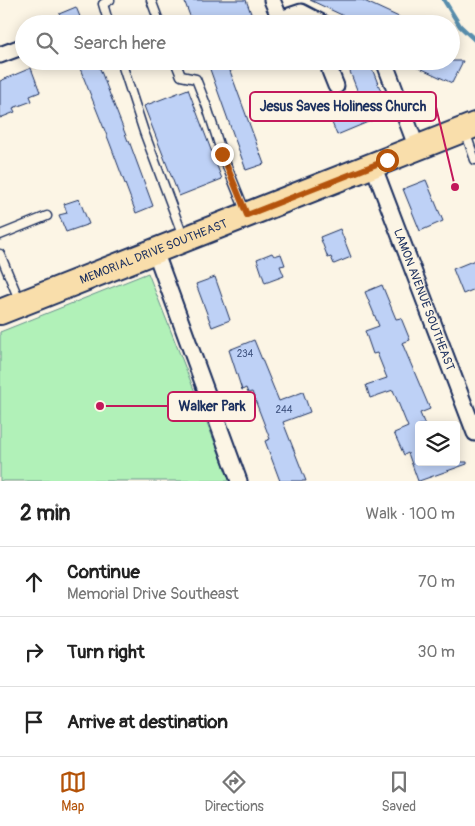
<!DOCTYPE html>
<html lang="en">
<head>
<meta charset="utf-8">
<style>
  :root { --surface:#fff; --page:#f6f6f6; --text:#222; --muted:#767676; --line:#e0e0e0; --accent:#b45309 }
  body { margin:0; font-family:Pangolin,sans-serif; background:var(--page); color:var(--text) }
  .controls { position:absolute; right:15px; bottom:15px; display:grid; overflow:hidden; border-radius:5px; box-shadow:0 2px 12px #0003 }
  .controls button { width:45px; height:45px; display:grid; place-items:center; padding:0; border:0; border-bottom:1px solid var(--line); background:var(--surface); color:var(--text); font:25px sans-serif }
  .stop { position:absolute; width:15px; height:15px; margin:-11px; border:4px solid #b45309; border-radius:50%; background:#fff }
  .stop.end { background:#b45309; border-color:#fff; box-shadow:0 1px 5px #0008 }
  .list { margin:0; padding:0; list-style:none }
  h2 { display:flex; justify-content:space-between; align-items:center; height:65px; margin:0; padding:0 20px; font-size:21px }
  h2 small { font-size:16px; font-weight:400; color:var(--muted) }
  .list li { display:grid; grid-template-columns:32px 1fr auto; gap:15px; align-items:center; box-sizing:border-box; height:70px; padding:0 20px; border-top:1px solid var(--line) }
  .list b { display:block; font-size:19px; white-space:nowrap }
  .list p { margin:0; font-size:16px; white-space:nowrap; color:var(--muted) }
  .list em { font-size:16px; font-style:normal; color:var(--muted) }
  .icon { flex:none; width:28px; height:28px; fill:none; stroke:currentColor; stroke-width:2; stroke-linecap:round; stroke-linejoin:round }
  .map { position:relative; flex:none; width:475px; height:481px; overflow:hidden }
  .search { position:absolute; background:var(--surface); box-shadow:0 2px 12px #0003; left:15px; right:15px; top:15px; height:55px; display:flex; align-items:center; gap:12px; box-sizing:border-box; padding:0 18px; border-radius:28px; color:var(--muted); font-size:19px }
  .sheet { height:275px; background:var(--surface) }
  nav { display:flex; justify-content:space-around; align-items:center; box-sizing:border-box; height:70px; border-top:1px solid var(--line); background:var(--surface); font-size:14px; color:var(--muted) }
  nav a { display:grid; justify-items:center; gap:2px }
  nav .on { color:var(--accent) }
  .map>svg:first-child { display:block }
  .green { fill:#b1f1b8; stroke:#66908b }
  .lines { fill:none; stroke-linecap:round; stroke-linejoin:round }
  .stream { stroke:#598ead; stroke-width:4.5 }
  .building { fill:#bed1f6; stroke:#1b2f5e }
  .service-casing { stroke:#1b2f5e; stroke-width:11 }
  .minor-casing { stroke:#1b2f5e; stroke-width:19 }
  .primary-casing { stroke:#1b2f5e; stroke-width:28 }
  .service { stroke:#fcf5e5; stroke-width:8 }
  .minor { stroke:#fcf5e5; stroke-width:15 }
  .primary { stroke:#f9deab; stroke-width:24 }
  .route { stroke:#b45309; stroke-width:6 }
  .labels { text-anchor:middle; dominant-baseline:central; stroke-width:5; stroke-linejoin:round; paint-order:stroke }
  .number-label { font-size:10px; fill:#445884 }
  .street-label { font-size:12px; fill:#1b2f5e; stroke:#fcf5e5 }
  .leader { fill:none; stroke:#c2185b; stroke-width:2 }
  .callout-dot { fill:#c2185b; stroke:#fcf5e5; stroke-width:2 }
  .callout { fill:#fcf5e5; stroke:#c2185b; stroke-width:2 }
  .callout-label { font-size:14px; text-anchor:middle; font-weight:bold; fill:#1b2f5e }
</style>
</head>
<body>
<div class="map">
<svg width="475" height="481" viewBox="0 0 475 481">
  <rect width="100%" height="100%" fill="#fcf5e5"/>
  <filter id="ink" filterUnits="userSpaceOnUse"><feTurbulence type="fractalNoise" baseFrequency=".02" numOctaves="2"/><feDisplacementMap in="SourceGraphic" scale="10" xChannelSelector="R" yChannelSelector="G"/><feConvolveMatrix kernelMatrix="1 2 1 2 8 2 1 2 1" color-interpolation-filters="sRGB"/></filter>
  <g filter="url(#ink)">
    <path class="green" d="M148,273l82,208h-230v-149z"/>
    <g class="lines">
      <path class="stream" d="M444,0l16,26 15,14"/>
    </g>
    <path class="building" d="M184,0h62l9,24h-62z
      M310,0h52l52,24h-53z
      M76,7l7,17h-20l-4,-10z
      M77,61h20l31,80h1l24,65 -17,7 -27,-72z
      M207,61h45l-22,10 34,93 -18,6z
      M347,61h22l15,38 -9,4 5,14 -43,18 -9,-22 33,-13 -14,-36z
      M405,61h58l-11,22z
      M31,68l9,24 -10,4 2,5 -19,7 2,4 -15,6v-37z
      M188,89l34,90 -43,17 -35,-90z
      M426,180l17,41 -23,10 -17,-42z
      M79,199l10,25 -23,8 -7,-17 8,-2 -3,-9z
      M340,229l11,28 -17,7 -3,-7 -3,1 -8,-21z
      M272,253l2,3 7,-2 4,11 -5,1 4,10 -19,7 -8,-24z
      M475,260v29l-12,5 -10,-25z
      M215,277l15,43 -18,7 -16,-43z
      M382,285l14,34 5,-1 9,22 -8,3 28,66 -10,4 5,12h-6v37h48v2l-48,17h-1l-10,-28 -4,2 -10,-22 14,-6 -15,-37 -23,8 -4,-13 21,-7 -10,-25 -4,1 -8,-23 14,-5 -14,-34z
      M254,340l25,61 24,-9 7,20 -27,10 23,59h-26l-15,-40 5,-2 -18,-47 -4,1 -2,-5 -4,2 -13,-40z"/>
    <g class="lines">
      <g class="service-casing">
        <path id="service" d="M151,0l9,24
          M109,24l-6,-20 7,-4
          M121,61l23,71 39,104
          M175,61l6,15 15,3 11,28 15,47 24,59
          M465,131l10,29
          M0,235l47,-19
          M0,254l20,48"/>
      </g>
      <g class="minor-casing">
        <g id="minor">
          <path d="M272,0l8,19 21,-7 23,12"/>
          <path d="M0,55l24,-9"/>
          <path d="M384,61l33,87"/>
          <path d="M336,86l-6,-15 8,-10"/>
          <path id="s1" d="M373,165l102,268"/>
          <path d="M155,251l84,230"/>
        </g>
      </g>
      <g class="primary-casing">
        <g id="primary">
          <path id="s2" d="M0,312l475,-187"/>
        </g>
      </g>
      <use href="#service" class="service"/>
      <use href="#minor" class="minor"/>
      <use href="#primary" class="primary"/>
    </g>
  </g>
  <g class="lines" filter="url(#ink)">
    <path class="route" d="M222,154l25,61 140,-55"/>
  </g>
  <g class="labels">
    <g class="number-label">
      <text x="245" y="354">234</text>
      <text x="284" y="410">244</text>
    </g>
    <g class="street-label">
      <text stroke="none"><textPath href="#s2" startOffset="165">MEMORIAL DRIVE SOUTHEAST</textPath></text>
      <text stroke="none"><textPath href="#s1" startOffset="144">LAMON AVENUE SOUTHEAST</textPath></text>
    </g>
  </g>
  <path class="leader" d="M455 187L436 107M100 406L168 406"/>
  <g class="callout-dot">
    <circle cx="455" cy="187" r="5"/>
    <circle cx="100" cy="406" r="5"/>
  </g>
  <g class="callout">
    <rect x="250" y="92" width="186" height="29" rx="5"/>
    <rect x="168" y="392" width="87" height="29" rx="5"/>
  </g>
  <g class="callout-label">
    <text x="343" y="111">Jesus Saves Holiness Church</text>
    <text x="212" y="411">Walker Park</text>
  </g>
</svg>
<div class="controls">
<button><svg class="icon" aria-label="layers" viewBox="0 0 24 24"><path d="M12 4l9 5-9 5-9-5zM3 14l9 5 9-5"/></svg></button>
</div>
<div class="stop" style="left:387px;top:160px"></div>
<div class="stop end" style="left:222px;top:154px"></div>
<div class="search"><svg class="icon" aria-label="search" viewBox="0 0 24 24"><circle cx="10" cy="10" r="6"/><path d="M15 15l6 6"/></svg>Search here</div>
</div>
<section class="sheet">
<h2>2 min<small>Walk · 100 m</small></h2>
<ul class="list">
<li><svg class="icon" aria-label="ahead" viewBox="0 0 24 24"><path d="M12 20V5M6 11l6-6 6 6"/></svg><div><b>Continue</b><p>Memorial Drive Southeast</p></div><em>70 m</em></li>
<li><svg class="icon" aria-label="right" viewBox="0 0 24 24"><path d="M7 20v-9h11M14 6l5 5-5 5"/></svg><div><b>Turn right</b></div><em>30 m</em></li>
<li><svg class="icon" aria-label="arrive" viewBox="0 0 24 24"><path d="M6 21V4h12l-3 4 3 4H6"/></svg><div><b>Arrive at destination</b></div></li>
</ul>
</section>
<nav>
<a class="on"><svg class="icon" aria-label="map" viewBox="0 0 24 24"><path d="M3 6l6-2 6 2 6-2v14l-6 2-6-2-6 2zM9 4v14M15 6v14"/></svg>Map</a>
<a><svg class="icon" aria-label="directions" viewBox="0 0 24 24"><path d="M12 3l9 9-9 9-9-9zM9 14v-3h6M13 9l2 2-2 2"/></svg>Directions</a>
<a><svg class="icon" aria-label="saved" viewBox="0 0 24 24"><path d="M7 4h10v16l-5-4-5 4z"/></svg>Saved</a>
</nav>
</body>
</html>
